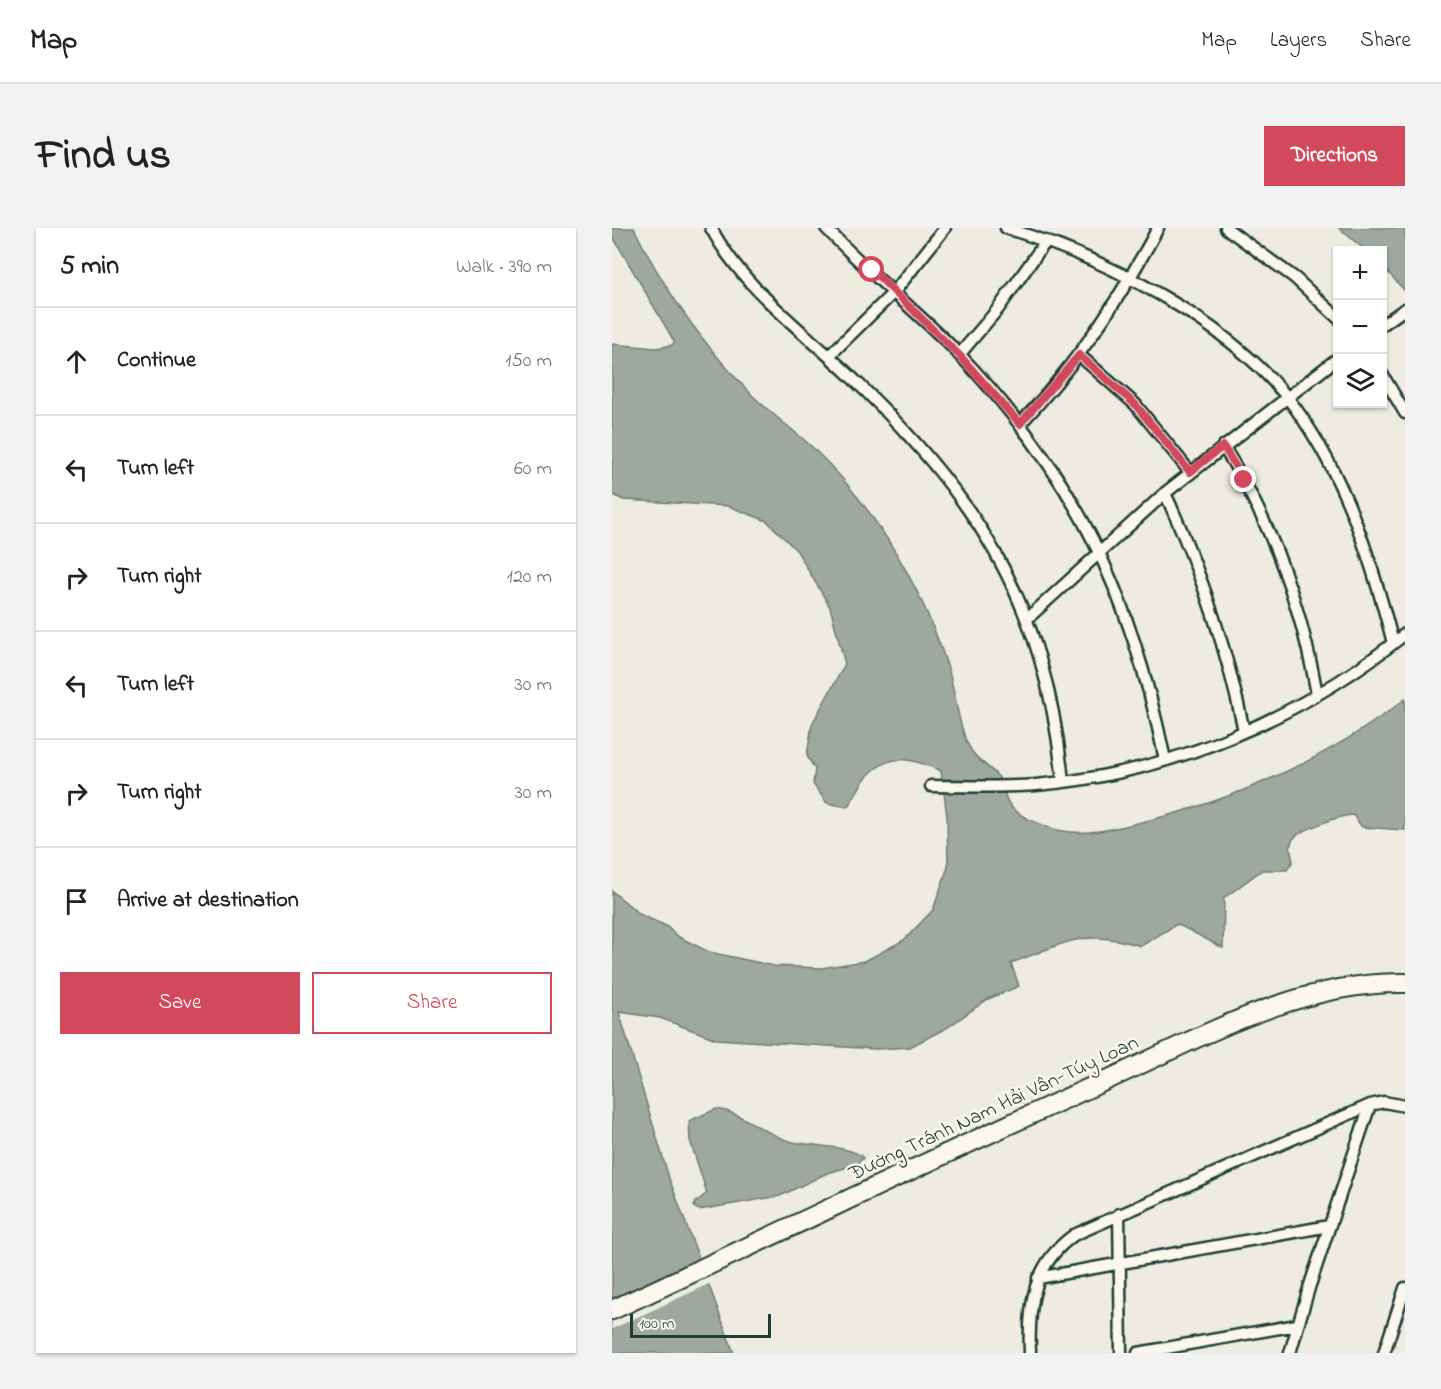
<!DOCTYPE html>
<html lang="en">
<head>
<meta charset="utf-8">
<style>
  :root { --surface:#fff; --page:#f2f2f2; --text:#222; --muted:#767676; --line:#e0e0e0; --accent:#d1495b }
  body { margin:0; font-family:"Indie Flower",sans-serif; background:var(--page); color:var(--text) }
  .controls { position:absolute; right:18px; top:18px; display:grid; overflow:hidden; border-radius:0px; box-shadow:0 2px 4px #0004 }
  .controls button { width:54px; height:54px; display:grid; place-items:center; padding:0; border:0; border-bottom:2px solid var(--line); background:var(--surface); color:var(--text); font:30px sans-serif }
  .scale { position:absolute; left:18px; bottom:15px; width:141px; box-sizing:border-box; padding-left:6px; border:3px solid #1f3d34; border-top:0; font-size:16px; line-height:21px; white-space:nowrap; color:#1f3d34; -webkit-text-stroke:4px #fbf7ec; paint-order:stroke }
  .stop { position:absolute; width:18px; height:18px; margin:-14px; border:4px solid #d1495b; border-radius:50%; background:#fff }
  .stop.end { background:#d1495b; border-color:#fff; box-shadow:0 2px 6px #0008 }
  .list { margin:0; padding:0; list-style:none }
  h2 { display:flex; justify-content:space-between; align-items:center; height:78px; margin:0; padding:0 24px; font-size:26px }
  h2 small { font-size:20px; font-weight:400; color:var(--muted) }
  .list li { display:grid; grid-template-columns:39px 1fr auto; gap:18px; align-items:center; box-sizing:border-box; height:108px; padding:0 24px; border-top:2px solid var(--line) }
  .list b { display:block; font-size:22px; white-space:nowrap }
  .list em { font-size:20px; font-style:normal; color:var(--muted) }
  .actions { display:flex; gap:12px; padding:18px 24px }
  .actions a { flex:1; padding:14px 0; border:2px solid var(--accent); border-radius:0px; text-align:center; font-size:21px; color:var(--accent) }
  .actions .main { background:var(--accent); color:#fff }
  .icon { flex:none; width:33px; height:33px; fill:none; stroke:currentColor; stroke-width:2; stroke-linecap:round; stroke-linejoin:round }
  .map { position:relative; flex:none; width:793px; height:1125px; overflow:hidden; border-radius:0px }
  header { display:flex; align-items:center; gap:36px; box-sizing:border-box; height:84px; padding:0 30px; background:var(--surface); border-bottom:2px solid var(--line) }
  header strong { font-size:28px }
  nav { display:flex; gap:33px; margin-inline-start:auto; font-size:21px }
  .intro { display:flex; align-items:center; justify-content:space-between; box-sizing:border-box; height:144px; padding:0 36px }
  h1 { margin:0; font-size:42px }
  .button { padding:15px 27px; border-radius:0px; background:var(--accent); color:#fff; font-size:21px; font-weight:700 }
  main { display:flex; gap:36px; padding:0 36px }
  aside { flex:1; background:var(--surface); border-radius:0px; box-shadow:0 2px 4px #0004 }
  .map>svg:first-child { display:block }
  .water { fill:#9fa89f; stroke:#6c7d74; stroke-width:1.5 }
  .pier { fill:#eeece1 }
  .lines { fill:none; stroke-linecap:round; stroke-linejoin:round }
  .minor-casing { stroke:#1f3d34; stroke-width:15 }
  .trunk-casing { stroke:#1f3d34; stroke-width:22 }
  .minor { stroke:#fbf7ec; stroke-width:10 }
  .trunk { stroke:#fbf7ec; stroke-width:18 }
  .route { stroke:#d1495b; stroke-width:8 }
  .labels { text-anchor:middle; dominant-baseline:central; stroke-width:5; stroke-linejoin:round; paint-order:stroke }
  .street-label { font-size:21px; fill:#1f3d34; stroke:#fbf7ec }
</style>
</head>
<body>
<header>
<strong>Map</strong>
<nav><a>Map</a><a>Layers</a><a>Share</a></nav>
</header>
<div class="intro"><h1>Find us</h1><a class="button">Directions</a></div>
<main>
<aside>
<h2>5 min<small>Walk · 390 m</small></h2>
<ul class="list">
<li><svg class="icon" aria-label="ahead" viewBox="0 0 24 24"><path d="M12 20V5M6 11l6-6 6 6"/></svg><div><b>Continue</b></div><em>150 m</em></li>
<li><svg class="icon" aria-label="left" viewBox="0 0 24 24"><path d="M17 20v-9H6M10 6l-5 5 5 5"/></svg><div><b>Turn left</b></div><em>60 m</em></li>
<li><svg class="icon" aria-label="right" viewBox="0 0 24 24"><path d="M7 20v-9h11M14 6l5 5-5 5"/></svg><div><b>Turn right</b></div><em>120 m</em></li>
<li><svg class="icon" aria-label="left" viewBox="0 0 24 24"><path d="M17 20v-9H6M10 6l-5 5 5 5"/></svg><div><b>Turn left</b></div><em>30 m</em></li>
<li><svg class="icon" aria-label="right" viewBox="0 0 24 24"><path d="M7 20v-9h11M14 6l5 5-5 5"/></svg><div><b>Turn right</b></div><em>30 m</em></li>
<li><svg class="icon" aria-label="arrive" viewBox="0 0 24 24"><path d="M6 21V4h12l-3 4 3 4H6"/></svg><div><b>Arrive at destination</b></div></li>
</ul>
<div class="actions"><a class="main">Save</a><a>Share</a></div>
</aside>
<div class="map">
<svg width="793" height="1125" viewBox="0 0 793 1125">
  <rect width="100%" height="100%" fill="#eeece1"/>
  <filter id="ink" filterUnits="userSpaceOnUse"><feTurbulence type="fractalNoise" baseFrequency=".0167" numOctaves="2"/><feDisplacementMap in="SourceGraphic" scale="12" xChannelSelector="R" yChannelSelector="G"/><feConvolveMatrix kernelMatrix="1 2 1 2 8 2 1 2 1" color-interpolation-filters="sRGB"/></filter>
  <g filter="url(#ink)">
    <path class="water" d="M0,0h22c30,62 70,118 118,167 19,19 41,34 60,52 23,22 45,47 63,74 32,45 56,95 73,147 8,25 10,61 23,82 7,12 21,18 28,28 4,6 5,16 8,22 5,14 28,22 41,27 29,11 61,3 90,-4 95,-22 190,-64 267,-124v131l-43,-3 -9,-12c-12,0 -50,14 -59,23 -6,6 -3,15 -1,23l-6,9h-25l-38,28 -1,50 -46,-24 -36,22c-59,-18 -75,-3 -130,17l8,23 -31,13 -40,28 -38,20 -34,2 -160,-10 -56,-21 -41,-6 50,166 65,175h-122v-462l29,24 25,11 13,11 30,15 65,14 47,2 44,-7 39,-21 29,-30 15,-43 -1,-51 -6,-45c-30,-13 -52,-20 -76,8 -7,9 -11,20 -18,28l-20,-4 -14,-19 2,-15 -8,-13 5,-32 33,-60 -15,-57 -33,-56 -30,-30 -39,-15 -105,-6 -11,-6v-150l44,4 17,-3 1,-4 -62,-106z
      M727,0h66v63l-22,-24 -1,-17h-17z
      M104,881c25,2 50,27 77,33 14,3 64,5 70,16l-6,6 -32,10 -45,22 -81,14 -5,-3 1,-4 12,-10 -17,-53 -1,-19z"/>
    <path class="pier" d="M91,1032l8,23 -99,46v-27z"/>
    <g class="lines">
      <g class="minor-casing">
        <path id="minor" d="M99,0c31,58 86,98 133,142 131,124 201,229 219,412
          M214,0c41,44 90,82 132,125 118,123 173,241 207,407
          M394,0c99,30 228,95 290,181 50,69 76,153 97,234
          M614,0l69,50 43,40
          M770,97l23,-16
          M347,127l39,-46 48,-68
          M467,127l56,49 55,68
          M217,128l66,-65 50,-63
          M770,146l23,39
          M408,196c56,-59 100,-125 138,-196
          M611,218c49,77 78,159 94,248
          M553,265c35,76 62,156 79,238
          M416,390l137,-125 173,-135
          M319,558c35,0 70,2 105,-1 134,-11 265,-67 369,-151
          M507,986l2,139
          M426,1050l291,-52
          M418,1125c-2,-47 3,-89 44,-118l296,-130 14,-3 21,4
          M526,1125l159,-28
          M678,1125l19,-65 61,-183
          M772,1125l21,-65"/>
      </g>
      <g class="trunk-casing">
        <path id="trunk" d="M0,1082c162,-74 323,-153 486,-226 96,-43 198,-103 307,-101"/>
      </g>
      <use href="#minor" class="minor"/>
      <use href="#trunk" class="trunk"/>
    </g>
  </g>
  <g class="lines" filter="url(#ink)">
    <path class="route" d="M260,42l87,85 61,69 59,-69 56,49 55,68 33,-26 21,34"/>
  </g>
  <g class="labels">
    <g class="street-label">
      <text transform="translate(382 881) rotate(-25)">Đường Tránh Nam Hải Vân-Túy Loan</text>
    </g>
  </g>
</svg>
<div class="controls">
<button>+</button>
<button>−</button>
<button><svg class="icon" aria-label="layers" viewBox="0 0 24 24"><path d="M12 4l9 5-9 5-9-5zM3 14l9 5 9-5"/></svg></button>
</div>
<div class="scale">100 m</div>
<div class="stop" style="left:260px;top:42px"></div>
<div class="stop end" style="left:632px;top:252px"></div>
</div>
</main>
</body>
</html>
